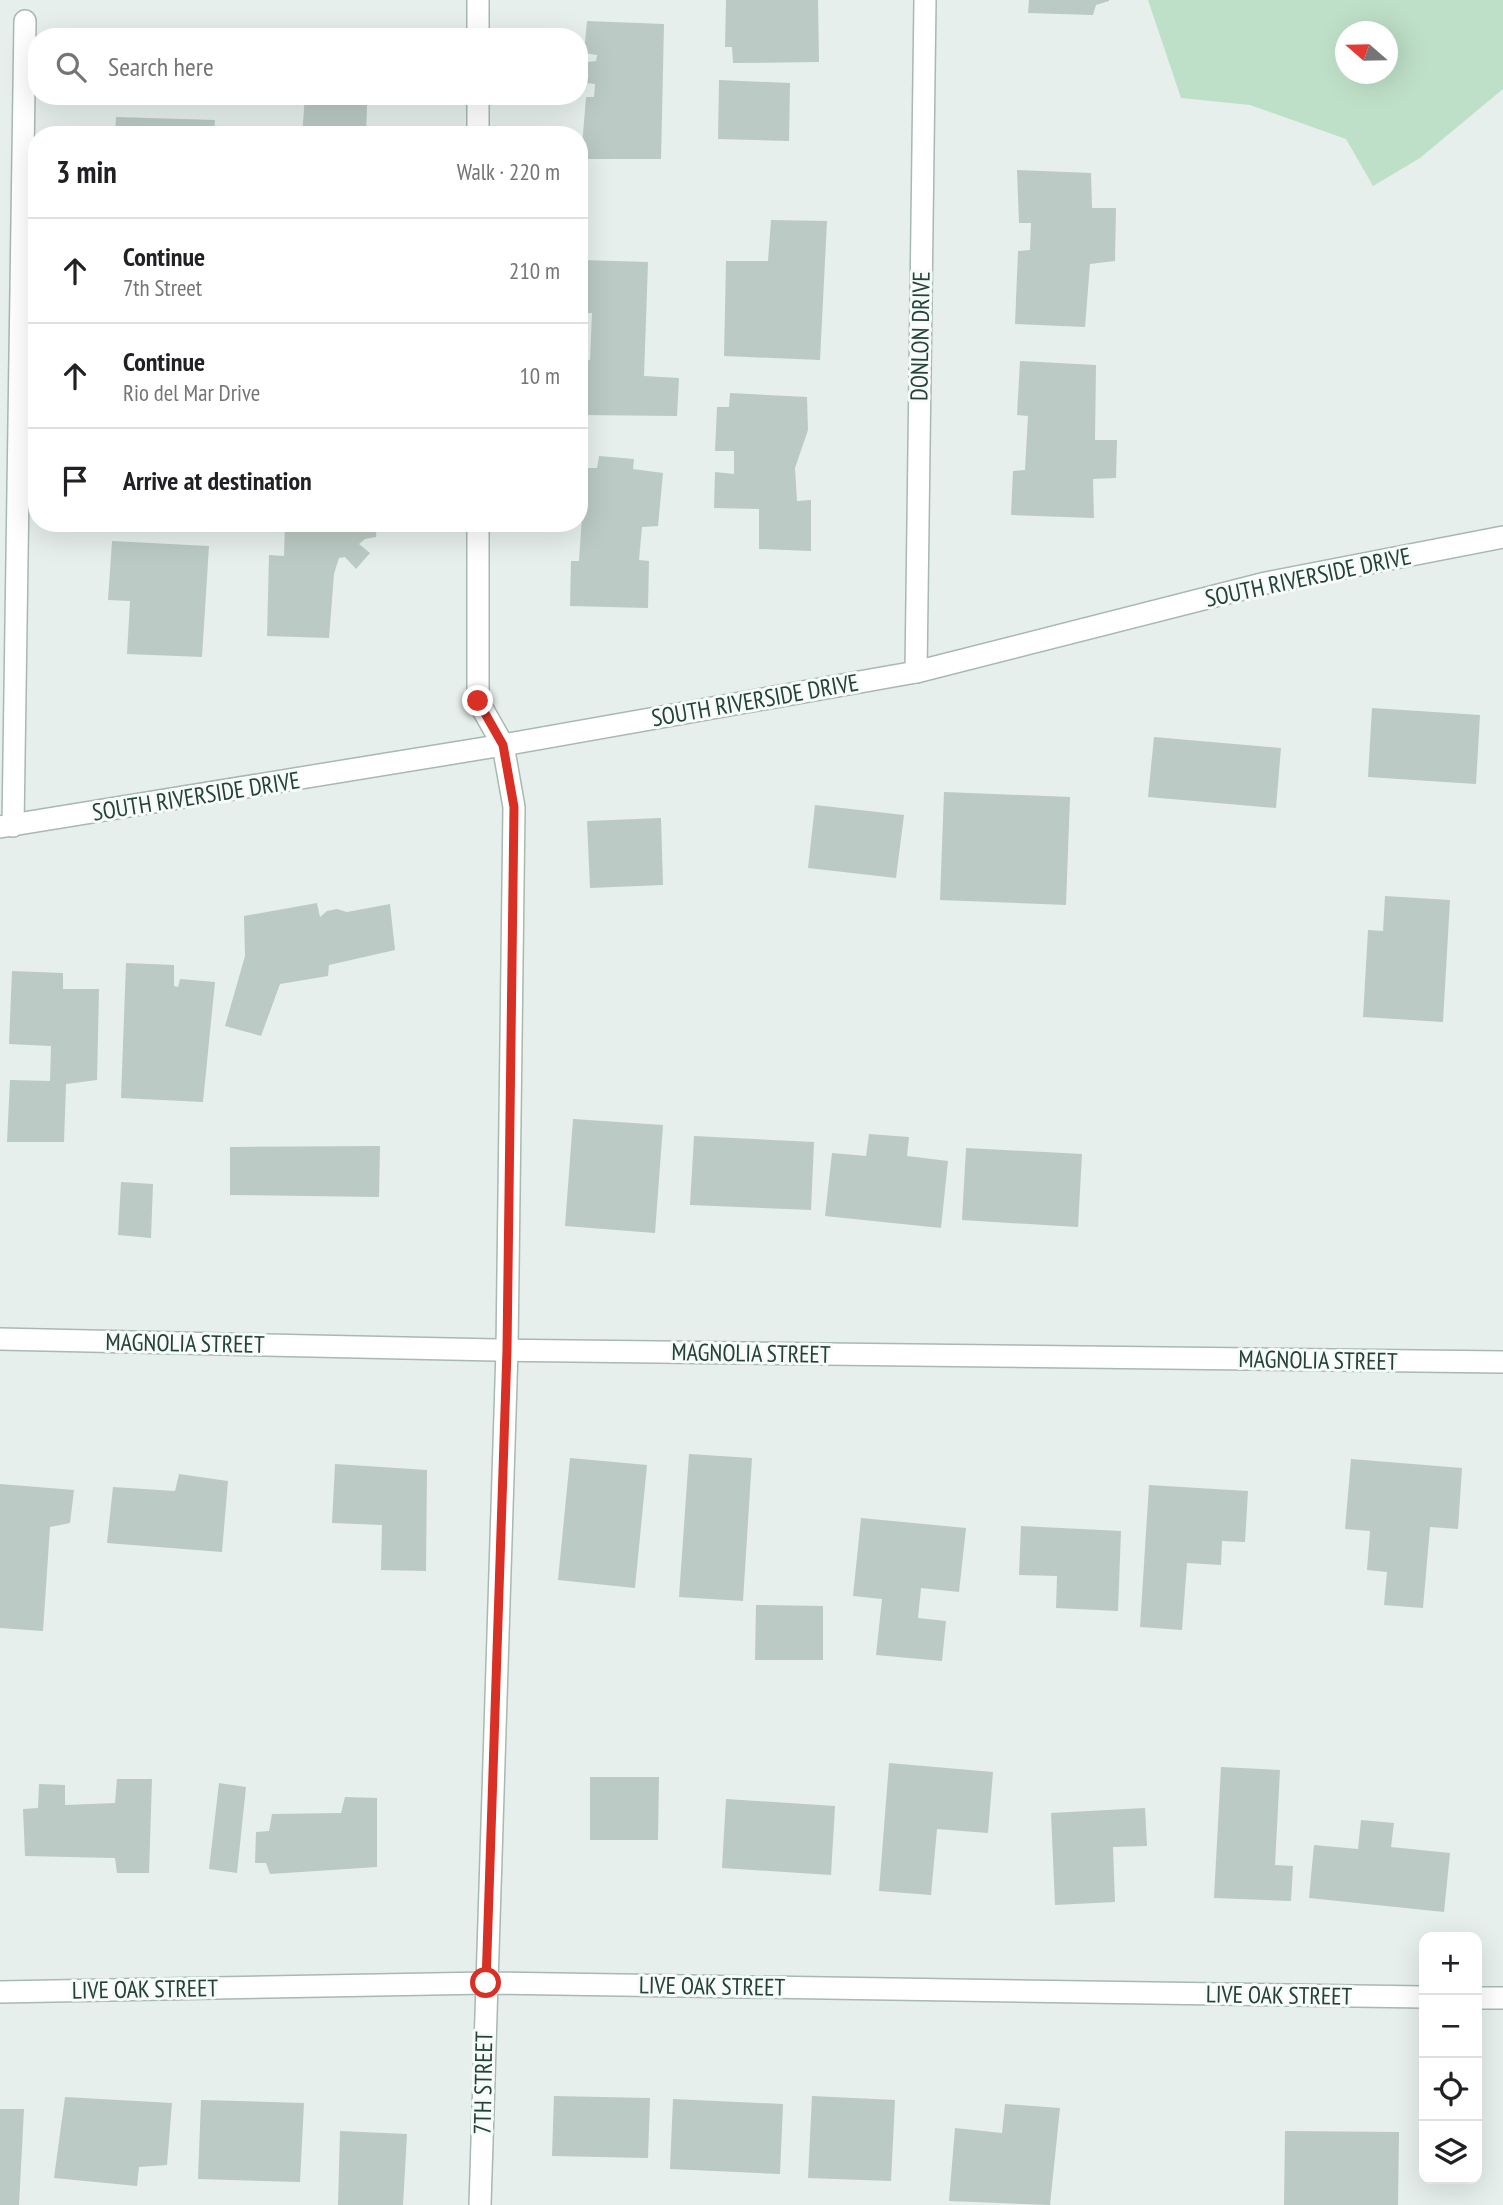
<!DOCTYPE html>
<html lang="en">
<head>
<meta charset="utf-8">
<style>
  :root { --surface:#fff; --page:#f2f2f2; --text:#202124; --muted:#757577; --line:#e0e0e0 }
  body { margin:0; font-family:"PT Sans Narrow",sans-serif; background:var(--page); color:var(--text) }
  .controls { position:absolute; right:21px; bottom:21px; display:grid; overflow:hidden; border-radius:14px; box-shadow:0 7px 28px #0002 }
  .controls button { width:63px; height:63px; display:grid; place-items:center; padding:0; border:0; border-bottom:2px solid var(--line); background:var(--surface); color:var(--text); font:35px sans-serif }
  .compass { position:absolute; left:1335px; top:21px; width:63px; height:63px; border-radius:50%; background:var(--surface); box-shadow:0 7px 28px #0002; rotate:290deg }
  .stop { position:absolute; width:21px; height:21px; margin:-16px; border:5px solid #d93025; border-radius:50%; background:#fff }
  .stop.end { background:#d93025; border-color:#fff; box-shadow:0 2px 7px #0008 }
  .list { margin:0; padding:0; list-style:none }
  h2 { display:flex; justify-content:space-between; align-items:center; height:91px; margin:0; padding:0 28px; font-size:30px }
  h2 small { font-size:23px; font-weight:400; color:var(--muted) }
  .list li { display:grid; grid-template-columns:46px 1fr auto; gap:21px; align-items:center; box-sizing:border-box; height:105px; padding:0 28px; border-top:2px solid var(--line) }
  .list b { display:block; font-size:26px; white-space:nowrap }
  .list p { margin:0; font-size:23px; white-space:nowrap; color:var(--muted) }
  .list em { font-size:23px; font-style:normal; color:var(--muted) }
  .icon { flex:none; width:38px; height:38px; fill:none; stroke:currentColor; stroke-width:2; stroke-linecap:round; stroke-linejoin:round }
  .map { position:relative; flex:none; width:1503px; height:2205px; overflow:hidden }
  .search { position:absolute; background:var(--surface); box-shadow:0 7px 28px #0002; left:28px; top:28px; width:560px; height:77px; display:flex; align-items:center; gap:18px; box-sizing:border-box; padding:0 24px; border-radius:28px; color:var(--muted); font-size:26px }
  .panel { position:absolute; background:var(--surface); box-shadow:0 7px 28px #0002; left:28px; top:126px; width:560px; height:406px; border-radius:28px }
  .map>svg:first-child { display:block }
  .green { fill:#bfe0c8; fill-rule:evenodd }
  .building { fill:#bbcac4 }
  .lines { fill:none; stroke-linecap:round; stroke-linejoin:round }
  .minor-casing { stroke:#a8b8b2; stroke-width:24 }
  .tertiary-casing { stroke:#a8b8b2; stroke-width:24 }
  .minor { stroke:#fff; stroke-width:21 }
  .tertiary { stroke:#fff; stroke-width:21 }
  .route { stroke:#d93025; stroke-width:9 }
  .labels { text-anchor:middle; dominant-baseline:central; stroke-width:6; stroke-linejoin:round; paint-order:stroke }
  .street-label { font-size:24px; fill:#24423a; stroke:#f7fbf9 }
</style>
</head>
<body>
<div class="map">
<svg width="1503" height="2205" viewBox="0 0 1503 2205">
  <rect width="100%" height="100%" fill="#e6efeb"/>
  <path class="green" d="M1148,0h355v89l-83,69 -47,28 -27,-47 -96,-34 -69,-7zM1346,32h42v42h-42z"/>
  <path class="building" d="M726,0h92l1,62 -86,1 -1,-16h-7z
    M1029,0h80v1l-13,4 -3,10 -65,-2z
    M587,21l77,3 -3,135h-80l5,-62h8l1,-13 -9,-1 2,-21 8,-1 1,-6 -13,-2z
    M719,80l71,3 -1,58 -71,-2z
    M305,96h74v8l-12,1 -1,30h-64z
    M116,117l99,3 -1,15h-99z
    M1017,170l74,3 1,35h24l-1,53 -25,3 -5,63 -70,-3 3,-73 12,-1 1,-27h-12z
    M771,220l56,1 -7,139 -96,-4 2,-95h42z
    M582,260l66,2 -4,114 35,2 -2,38 -98,-1v-54l11,-1 2,-47h-12z
    M1020,361l76,4 -1,75h22l-1,38 -23,1 1,39 -83,-3 2,-44 12,-1 3,-54 -11,-1z
    M730,393l77,4 1,33 -13,38 2,33 14,-1v51l-52,-2v-40l-45,-1 1,-36 19,2v-23h-19l2,-44h12z
    M599,456l35,3 -1,10 30,4 -5,53 -16,1 -3,33 10,1 -1,47 -78,-2 1,-45h8l4,-61 -4,-1v-31h18z
    M285,523h92l-1,14 -11,2 -6,5 11,9 -14,16 -11,-12 -6,1 -5,16 -5,64 -62,-2 2,-81 15,1z
    M112,541l97,5 -7,111 -75,-3 3,-53 -22,-1z
    M1372,708l108,7 -4,69 -108,-7z
    M1154,737l127,11 -5,60 -128,-11z
    M944,792l126,5 -4,108 -126,-5z
    M815,805l89,10 -8,63 -88,-10z
    M661,818l2,67 -73,3 -3,-67z
    M1385,896l65,4 -7,122 -80,-5 5,-87 15,1z
    M317,903l3,14 7,-6 10,-2 10,3 43,-8 5,46 -66,15 -1,11 -48,8 -19,52 -36,-10 20,-70 -1,-40z
    M126,963l48,2v21l4,1 2,-8 35,3 -12,120 -82,-4z
    M12,971l51,2v16h36l-2,91 -31,4 -2,58h-57l3,-62 40,1 1,-35 -42,-2z
    M573,1119l90,6 -8,108 -90,-7z
    M869,1134l40,3 -2,19 41,5 -7,67 -116,-12 7,-63 34,3z
    M694,1136l120,6 -3,68 -121,-5z
    M380,1146l-1,51 -149,-2v-48z
    M966,1148l116,6 -4,73 -116,-7z
    M121,1182l32,2 -2,54 -33,-3z
    M689,1454l63,4 -9,143 -64,-4z
    M570,1458l77,7 -12,123 -77,-8z
    M1351,1459l111,9 -4,61 -28,-2 -7,81 -39,-3 3,-33 -20,-2 3,-39 -25,-2z
    M335,1464l92,6 -1,101 -45,-1 1,-45 -50,-2z
    M179,1474l49,7 -6,71 -115,-9 6,-56 62,4z
    M0,1484l74,6 -4,33 -20,4 -7,104 -43,-3z
    M1149,1485l99,6 -3,51 -23,-1 -1,24 -34,-2 -5,67 -42,-3z
    M861,1518l105,10 -7,64 -38,-4 -3,30 28,3 -4,40 -66,-6 6,-56 -29,-3z
    M1021,1526l100,5 -3,80 -62,-3 1,-32 -38,-1z
    M756,1605l67,1v54h-68z
    M889,1763l104,9 -5,61 -51,-4 -6,66 -52,-4z
    M1221,1767l59,3 -5,95 18,1 -2,35 -77,-3z
    M590,1777h69l-1,63h-68z
    M117,1779h35l-3,94h-32l-2,-15 -90,-2 -2,-47 15,-1 1,-24 26,1v20l50,-2z
    M219,1783l27,4 -9,86 -28,-4z
    M345,1797l32,1v69l-107,7 -4,-11h-11l1,-31 13,-1 3,-17 69,-1z
    M726,1799l109,7 -4,69 -109,-7z
    M1145,1808l2,38 -34,1 2,55 -60,3 -4,-92z
    M1361,1820l33,3 -3,24 59,6 -6,59 -135,-14 5,-53 44,4z
    M554,2096l96,2 -2,60 -96,-2z
    M812,2096l83,4 -4,81 -83,-3z
    M65,2097l107,6 -5,62 -28,2 -2,19 -83,-8z
    M673,2099l110,5 -3,70 -110,-5z
    M201,2100l103,3 -4,79 -102,-3z
    M1005,2104l55,4 -10,97 -101,-4 6,-73 47,5z
    M0,2109h24l-5,96h-19z
    M340,2131l67,3 -4,71h-65z
    M1285,2131l114,1 -1,73h-114z"/>
  <g class="lines">
    <g class="minor-casing">
      <path id="minor" d="M478,37v-37
        M478,135v-39
        M478,523v178l25,44 11,62 -7,543 -27,855
        M916,672l9,-672
        M13,826l12,-805
        M0,1992l486,-9 938,14
        M1477,1998h26"/>
    </g>
    <g class="tertiary-casing">
      <path id="tertiary" d="M0,827l503,-82 413,-73 350,-89 237,-46
        M0,1339l496,11 1007,12"/>
    </g>
    <use href="#minor" class="minor"/>
    <use href="#tertiary" class="tertiary"/>
  </g>
  <g class="lines">
    <path class="route" d="M478,701l25,44 11,62 -7,543 -21,633"/>
  </g>
  <g class="labels">
    <g class="street-label">
      <text transform="translate(920 336) rotate(-89)">DONLON DRIVE</text>
      <text transform="translate(1308 577) rotate(-12)">SOUTH RIVERSIDE DRIVE</text>
      <text transform="translate(755 700) rotate(-10)">SOUTH RIVERSIDE DRIVE</text>
      <text transform="translate(196 796) rotate(-9)">SOUTH RIVERSIDE DRIVE</text>
      <text transform="translate(185 1343) rotate(1)">MAGNOLIA STREET</text>
      <text transform="translate(751 1353) rotate(1)">MAGNOLIA STREET</text>
      <text transform="translate(1318 1360) rotate(1)">MAGNOLIA STREET</text>
      <text transform="translate(712 1986) rotate(1)">LIVE OAK STREET</text>
      <text transform="translate(145 1989) rotate(-1)">LIVE OAK STREET</text>
      <text transform="translate(1279 1995) rotate(1)">LIVE OAK STREET</text>
      <text transform="translate(483 2083) rotate(-89)">7TH STREET</text>
    </g>
  </g>
</svg>
<div class="controls">
<button>+</button>
<button>−</button>
<button><svg class="icon" aria-label="locate" viewBox="0 0 24 24"><circle cx="12" cy="12" r="6"/><path d="M12 2v4M12 18v4M2 12h4M18 12h4"/></svg></button>
<button><svg class="icon" aria-label="layers" viewBox="0 0 24 24"><path d="M12 4l9 5-9 5-9-5zM3 14l9 5 9-5"/></svg></button>
</div>
<svg class="compass" viewBox="-18 -18 36 36"><path d="M0-13l5 13h-10z" fill="#e53935"/><path d="M0 13l5-13h-10z" fill="#757577"/></svg>
<div class="stop" style="left:486px;top:1983px"></div>
<div class="stop end" style="left:478px;top:701px"></div>
<div class="search"><svg class="icon" aria-label="search" viewBox="0 0 24 24"><circle cx="10" cy="10" r="6"/><path d="M15 15l6 6"/></svg>Search here</div>
<section class="panel">
<h2>3 min<small>Walk · 220 m</small></h2>
<ul class="list">
<li><svg class="icon" aria-label="ahead" viewBox="0 0 24 24"><path d="M12 20V5M6 11l6-6 6 6"/></svg><div><b>Continue</b><p>7th Street</p></div><em>210 m</em></li>
<li><svg class="icon" aria-label="ahead" viewBox="0 0 24 24"><path d="M12 20V5M6 11l6-6 6 6"/></svg><div><b>Continue</b><p>Rio del Mar Drive</p></div><em>10 m</em></li>
<li><svg class="icon" aria-label="arrive" viewBox="0 0 24 24"><path d="M6 21V4h12l-3 4 3 4H6"/></svg><div><b>Arrive at destination</b></div></li>
</ul>
</section>
</div>
</body>
</html>
